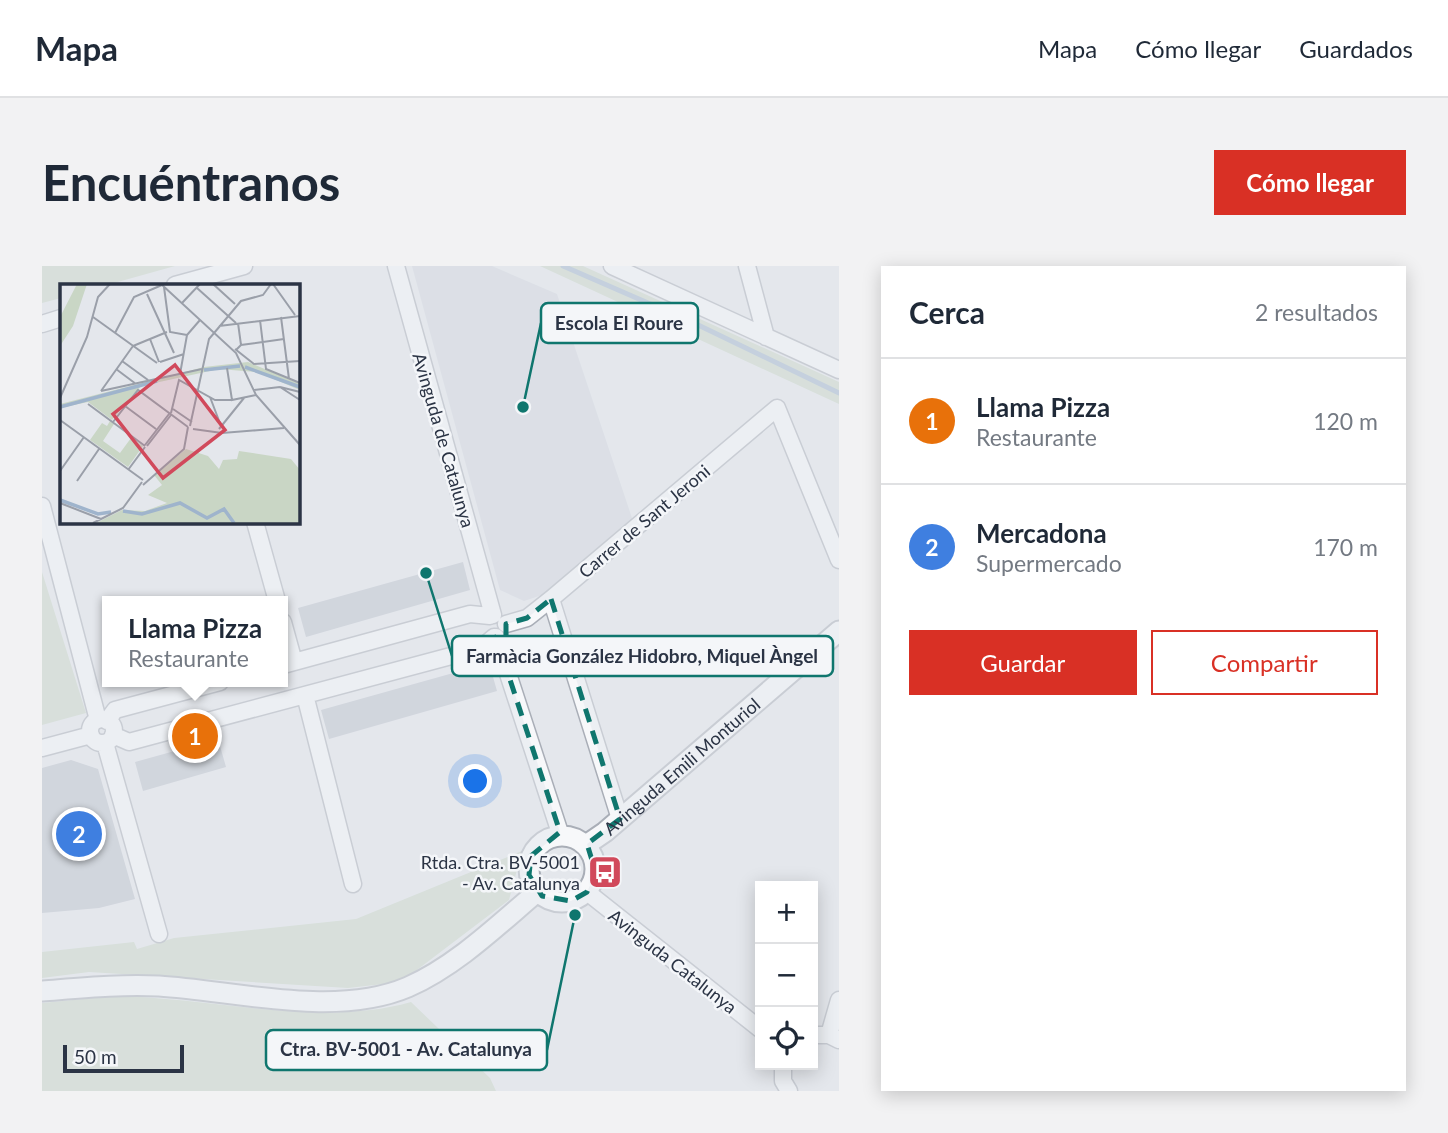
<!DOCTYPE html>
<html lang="es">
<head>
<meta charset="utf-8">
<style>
  :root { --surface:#fff; --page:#f2f2f3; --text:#1f2937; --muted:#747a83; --line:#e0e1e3; --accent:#d93025 }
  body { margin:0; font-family:Lato,sans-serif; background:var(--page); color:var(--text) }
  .controls { position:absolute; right:21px; bottom:21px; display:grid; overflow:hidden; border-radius:0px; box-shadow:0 4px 18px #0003 }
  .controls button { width:63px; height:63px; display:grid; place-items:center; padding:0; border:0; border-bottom:2px solid var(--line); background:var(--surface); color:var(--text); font:35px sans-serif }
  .scale { position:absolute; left:21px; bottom:18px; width:121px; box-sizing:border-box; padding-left:7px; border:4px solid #2b3445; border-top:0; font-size:19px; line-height:24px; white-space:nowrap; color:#2b3445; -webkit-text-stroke:5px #f4f6f9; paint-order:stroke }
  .you { position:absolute; left:434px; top:516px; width:24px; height:24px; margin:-18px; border:5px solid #fff; border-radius:50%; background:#1a73e8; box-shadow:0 0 0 10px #1a73e833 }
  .badge { display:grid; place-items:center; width:46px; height:46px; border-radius:50%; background:var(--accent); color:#fff; font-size:23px; font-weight:700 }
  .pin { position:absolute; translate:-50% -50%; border:4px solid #fff; box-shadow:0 2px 7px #0006 }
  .popup { position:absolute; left:60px; top:330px; width:186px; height:91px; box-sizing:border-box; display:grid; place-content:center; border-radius:0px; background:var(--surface); filter:drop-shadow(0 2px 5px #0005); font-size:23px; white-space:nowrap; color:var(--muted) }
  .popup b { font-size:26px; color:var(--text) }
  .popup::after { content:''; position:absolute; left:50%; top:100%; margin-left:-14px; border:14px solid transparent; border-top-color:var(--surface) }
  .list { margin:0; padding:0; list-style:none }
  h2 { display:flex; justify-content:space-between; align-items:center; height:91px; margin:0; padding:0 28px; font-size:30px }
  h2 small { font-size:23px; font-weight:400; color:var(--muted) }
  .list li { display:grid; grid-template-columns:46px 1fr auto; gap:21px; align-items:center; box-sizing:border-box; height:126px; padding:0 28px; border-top:2px solid var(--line) }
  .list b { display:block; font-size:26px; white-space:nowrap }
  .list p { margin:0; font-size:23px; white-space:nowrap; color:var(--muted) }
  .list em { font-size:23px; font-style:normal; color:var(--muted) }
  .actions { display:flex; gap:14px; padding:21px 28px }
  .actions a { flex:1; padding:16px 0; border:2px solid var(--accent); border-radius:0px; text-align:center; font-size:24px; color:var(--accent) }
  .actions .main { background:var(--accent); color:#fff }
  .icon { flex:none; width:38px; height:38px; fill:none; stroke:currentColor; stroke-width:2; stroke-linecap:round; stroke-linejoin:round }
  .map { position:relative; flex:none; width:797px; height:825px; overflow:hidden; border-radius:0px }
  header { display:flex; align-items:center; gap:42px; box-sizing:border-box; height:98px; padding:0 35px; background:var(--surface); border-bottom:2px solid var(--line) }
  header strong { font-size:33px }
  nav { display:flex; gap:38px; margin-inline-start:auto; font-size:24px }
  .intro { display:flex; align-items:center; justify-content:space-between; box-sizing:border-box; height:168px; padding:0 42px }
  h1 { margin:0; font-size:49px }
  .button { padding:18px 32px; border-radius:0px; background:var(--accent); color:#fff; font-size:24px; font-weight:700 }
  main { display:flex; gap:42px; padding:0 42px }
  aside { flex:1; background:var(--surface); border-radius:0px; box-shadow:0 4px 18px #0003 }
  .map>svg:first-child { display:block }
  .built { fill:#d2d6de }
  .green { fill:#c9d6c5 }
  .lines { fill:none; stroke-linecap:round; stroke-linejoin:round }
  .stream { stroke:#9fb4cc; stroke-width:5 }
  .building { fill:#bbc0ca }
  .minor-casing { stroke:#a9aeb7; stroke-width:19 }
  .tertiary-casing { stroke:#a9aeb7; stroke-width:23 }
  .minor { stroke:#f7f8fa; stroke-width:16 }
  .tertiary { stroke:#f7f8fa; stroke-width:19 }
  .marked { fill:none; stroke:#0f766e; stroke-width:5; stroke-dasharray:14 9; stroke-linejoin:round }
  .labels { text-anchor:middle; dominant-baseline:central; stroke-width:5; stroke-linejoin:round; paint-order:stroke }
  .street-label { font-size:18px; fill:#2b3445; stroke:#f4f6f9 }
  .poi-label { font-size:18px; fill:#2b3445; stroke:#f4f6f9; text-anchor:end }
  .inset-river { fill:none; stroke:#9fb4cc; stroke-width:3.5 }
  .inset-road { fill:none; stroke:#9a9fa9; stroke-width:2 }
  .view { fill:#d1495b; fill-opacity:0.15; stroke:#d1495b; stroke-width:3.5 }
  .inset-edge { fill:none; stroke:#2b3445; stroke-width:3.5 }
  .leader { fill:none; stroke:#0f766e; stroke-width:2.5 }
  .callout-dot { fill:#0f766e; stroke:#f4f6f9; stroke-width:2.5 }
  .callout { fill:#f4f6f9; stroke:#0f766e; stroke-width:2.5 }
  .callout-label { font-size:19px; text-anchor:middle; font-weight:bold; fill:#2b3445 }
</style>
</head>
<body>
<header>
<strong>Mapa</strong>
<nav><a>Mapa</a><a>Cómo llegar</a><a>Guardados</a></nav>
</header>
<div class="intro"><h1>Encuéntranos</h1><a class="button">Cómo llegar</a></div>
<main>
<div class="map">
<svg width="797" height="825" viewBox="0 0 797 825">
  <rect width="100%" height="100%" fill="#e4e7ec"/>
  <path class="built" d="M370,0h80l65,28 76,227 -88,73 -21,7 -24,-11z"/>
  <path class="green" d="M0,0h133l-68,19h-46v13l-19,5z
    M498,0h43l256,116v22z
    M0,306l44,141 -44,12z
    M480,585l-13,49 -108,82 -53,6 -259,-16 -47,6v-26l92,-10 3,7 37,-11 182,-19z
    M72,730c94,1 207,32 297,6l79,76 6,13h-454v-88z"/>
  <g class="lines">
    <path class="stream" d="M521,0l131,57 145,70"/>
  </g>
  <path class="building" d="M421,296l7,28 -164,47 -8,-29z
    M447,397l8,28 -168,48 -8,-29z
    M176,473l8,28 -83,24 -8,-29z
    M29,494l27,9 37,130 -36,9 -57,5v-145z"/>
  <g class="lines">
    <g class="minor-casing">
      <path id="minor" d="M354,0l97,349
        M570,0l227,104
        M705,0l19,71
        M133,19l69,-19
        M0,58l19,-6
        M0,240l56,214
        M213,256l22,79
        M509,333l69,220
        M241,356l11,40
        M464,358l21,-6 24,-19 226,-191 62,152
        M454,371l65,199
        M241,399l187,-51 20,2
        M263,429l48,189
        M48 465a12 12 0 1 1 24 0a12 12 0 1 1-24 0Z
        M65,455l8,-11 105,-28
        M71,469l16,7 352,-94 13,-11
        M63,477l54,191
        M0,482l49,-13
        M545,626l173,137
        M771,769h16l10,5
        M787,769l10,-35
        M741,799v16l6,10"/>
    </g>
    <g class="tertiary-casing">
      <g id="tertiary">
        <circle cx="520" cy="603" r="33"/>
        <path id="s1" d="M544,579l19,-13 234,-201"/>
        <path d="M0,725c39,-3 78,-7 117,-5 77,5 177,32 249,1 48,-21 90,-62 129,-95"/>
      </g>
    </g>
    <use href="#minor" class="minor"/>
    <use href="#tertiary" class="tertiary"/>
  </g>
  <path d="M0 0H797V825H0ZM509,333l69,220 -33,25 9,29 -9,19 -16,9 -29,-5 -13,-21 2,-19 29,-24 -64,-195 10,-2v-11l21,-6z" fill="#e4e7ec" fill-opacity=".55" fill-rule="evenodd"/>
  <path class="marked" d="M509,333l69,220 -33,25 9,29 -9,19 -16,9 -29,-5 -13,-21 2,-19 29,-24 -64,-195 10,-2v-11l21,-6z"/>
  <defs>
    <g id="bus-square" transform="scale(1.75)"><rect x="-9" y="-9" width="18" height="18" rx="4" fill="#d1495b" stroke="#f4f6f9"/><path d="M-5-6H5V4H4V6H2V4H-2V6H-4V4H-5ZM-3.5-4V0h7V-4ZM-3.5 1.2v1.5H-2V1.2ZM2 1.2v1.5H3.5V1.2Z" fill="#fff"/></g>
  </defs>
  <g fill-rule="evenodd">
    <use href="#bus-square" x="563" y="606"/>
  </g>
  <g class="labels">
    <g class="street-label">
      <text transform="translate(402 174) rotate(74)">Avinguda de Catalunya</text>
      <text transform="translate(602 255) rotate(-40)">Carrer de Sant Jeroni</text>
      <text stroke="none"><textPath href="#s1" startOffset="124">Avinguda Emili Monturiol</textPath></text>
      <text transform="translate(631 695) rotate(38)">Avinguda Catalunya</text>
    </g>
    <g class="poi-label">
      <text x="538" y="596">Rtda. Ctra. BV-5001<tspan x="538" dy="21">- Av. Catalunya</tspan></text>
    </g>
  </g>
  <g transform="translate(18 18)">
    <rect width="240" height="240" fill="#e4e7ec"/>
    <path d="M17,0h10l-14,42 -13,20v-29zM188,78l52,22v6l-43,-18 -38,-3 -78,17 -29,34 -24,-18 -28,6v-4l144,-37zM50,137l4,3 -11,17 17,12 11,-15 12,8 -15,21 -38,-27 12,-17 5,3zM126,165l22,7 11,13 4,-9 14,-1 2,-8 52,8 9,11v53h-204l26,-13 23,1 22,-8 -19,-8 14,-10 -8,-10z" fill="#c9d6c5"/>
    <path class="inset-river" d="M185,83l55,20M144,86l36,-4M0,123l97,-26M0,216l38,14 13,-2M63,227l19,3 38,-11 27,15 17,-9 10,14"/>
    <path class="inset-road" d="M101,0l75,69 20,42 44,50M153,0l22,20M213,0l22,31M104,3l6,45 17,3M137,4l39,35M87,10l27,59M122,19l18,-19M33,33l64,46M221,33l8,62M200,36l6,49 34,14M178,39l3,22M159,42l81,-10M55,49l19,-36 28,-12M90,55l9,23M73,62l34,-14M175,65l19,15 46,-3M176,66l5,-5 43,-6M62,77l26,19M100,78l24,-8M167,84l5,32 24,-5M56,85l20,15M120,90l7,-39 13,-15M193,106l27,-3M41,107l101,-22M41,107l32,-45M240,108l-20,-5 20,13M150,113l11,29M0,114l27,-61 11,-40 12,-13M28,120l57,42M65,122l31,23M113,125l19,13M111,129l8,-33 36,20h17M0,136l83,60M53,138l25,-32 50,37M130,142l19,-87 32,-38 22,-6 8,-11M133,145l29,4 62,-5M159,145l25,-31M85,161l24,-31M87,162l24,-31M68,186l17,-23M0,187l24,-34M17,197l22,-32M83,201l41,-36 4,-22M0,219l41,16M33,239l30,-15 19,-26"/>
    <path class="view" d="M115,81l50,65 -62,48 -50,-64z"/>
    <rect width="240" height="240" class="inset-edge"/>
  </g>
  <path class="leader" d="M481 141L499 57M384 307L410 390M533 649L505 784"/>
  <g class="callout-dot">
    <circle cx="481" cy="141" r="7"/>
    <circle cx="384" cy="307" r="7"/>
    <circle cx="533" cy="649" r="7"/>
  </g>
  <g class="callout">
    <rect x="499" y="37" width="157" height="40" rx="7"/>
    <rect x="410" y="370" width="381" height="40" rx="7"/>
    <rect x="224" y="764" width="281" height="40" rx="7"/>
  </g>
  <g class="callout-label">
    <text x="577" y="64">Escola El Roure</text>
    <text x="600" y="397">Farmàcia González Hidobro, Miquel Àngel</text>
    <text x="364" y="790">Ctra. BV-5001 - Av. Catalunya</text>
  </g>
</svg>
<div class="controls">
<button>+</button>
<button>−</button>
<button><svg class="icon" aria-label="locate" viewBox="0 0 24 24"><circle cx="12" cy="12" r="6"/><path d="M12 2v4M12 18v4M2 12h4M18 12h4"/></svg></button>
</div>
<div class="scale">50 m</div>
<div class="you"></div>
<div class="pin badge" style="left:153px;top:470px;background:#e8710a">1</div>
<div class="popup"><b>Llama Pizza</b>Restaurante</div>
<div class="pin badge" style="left:37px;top:568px;background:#3f7fe0">2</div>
</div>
<aside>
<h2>Cerca<small>2 resultados</small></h2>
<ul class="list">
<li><span class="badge" style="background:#e8710a">1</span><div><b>Llama Pizza</b><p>Restaurante</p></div><em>120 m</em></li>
<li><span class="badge" style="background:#3f7fe0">2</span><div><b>Mercadona</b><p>Supermercado</p></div><em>170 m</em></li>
</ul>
<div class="actions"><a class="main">Guardar</a><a>Compartir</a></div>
</aside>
</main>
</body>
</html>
